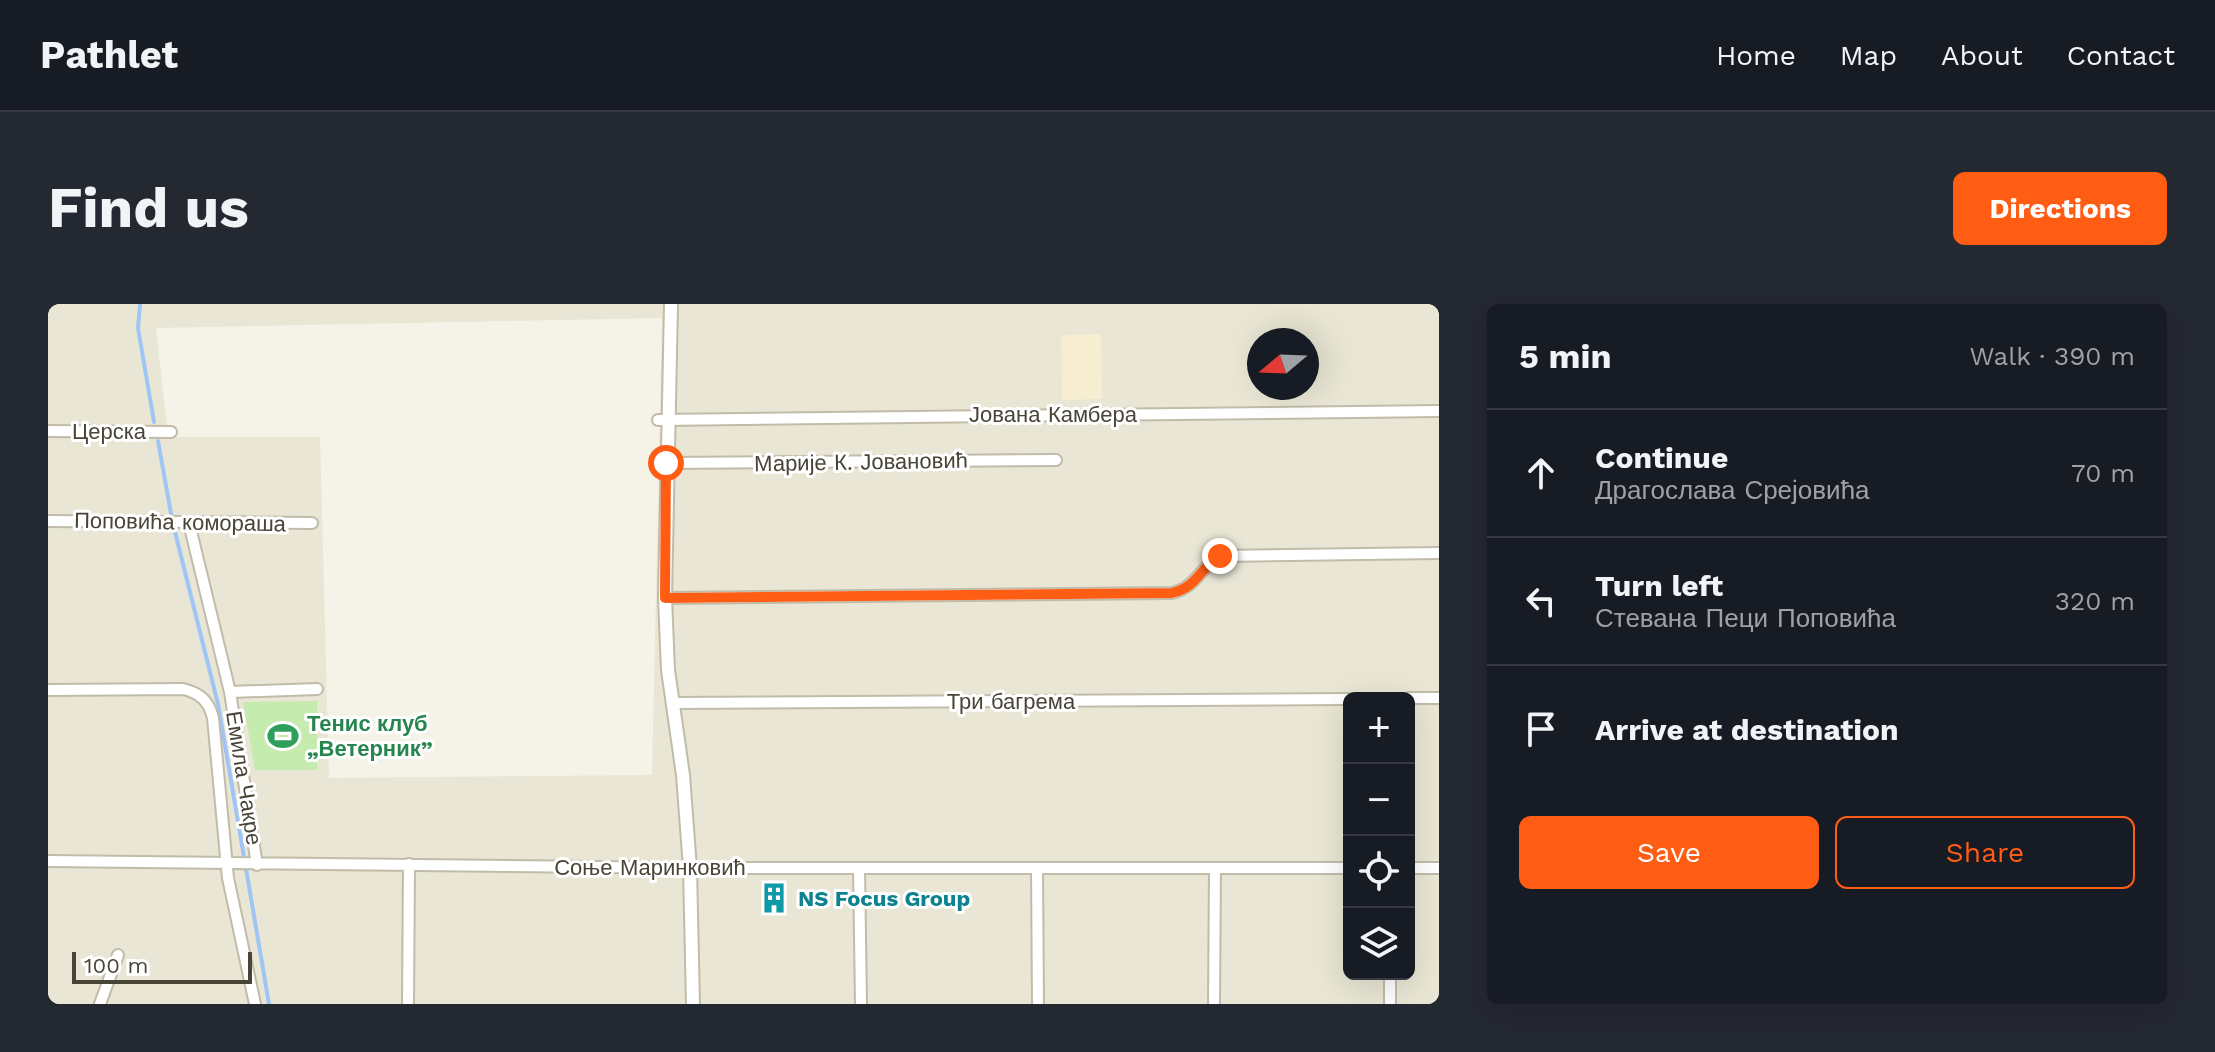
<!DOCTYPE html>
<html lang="en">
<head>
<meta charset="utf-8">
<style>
  :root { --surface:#171b24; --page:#242831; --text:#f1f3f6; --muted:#9ea1a6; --line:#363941; --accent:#ff5c14 }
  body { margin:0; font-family:"Work Sans",sans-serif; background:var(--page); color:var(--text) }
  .controls { position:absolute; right:24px; bottom:24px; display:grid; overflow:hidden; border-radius:12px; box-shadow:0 8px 32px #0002 }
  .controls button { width:72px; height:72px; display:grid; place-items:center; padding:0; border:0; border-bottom:2px solid var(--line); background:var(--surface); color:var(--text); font:40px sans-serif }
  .compass { position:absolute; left:1199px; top:24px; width:72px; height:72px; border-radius:50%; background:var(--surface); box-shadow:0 8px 32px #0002; rotate:251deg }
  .scale { position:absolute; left:24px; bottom:20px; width:180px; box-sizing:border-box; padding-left:8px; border:4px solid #484436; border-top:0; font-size:22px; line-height:28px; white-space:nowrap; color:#484436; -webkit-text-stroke:6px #fff; paint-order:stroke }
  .stop { position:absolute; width:24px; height:24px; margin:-18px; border:6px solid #ff5c14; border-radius:50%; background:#fff }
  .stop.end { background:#ff5c14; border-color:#fff; box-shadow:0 2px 8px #0008 }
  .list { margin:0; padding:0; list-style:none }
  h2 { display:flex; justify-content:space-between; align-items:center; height:104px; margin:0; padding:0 32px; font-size:34px }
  h2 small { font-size:26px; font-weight:400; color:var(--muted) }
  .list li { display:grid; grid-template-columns:52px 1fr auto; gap:24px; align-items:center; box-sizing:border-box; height:128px; padding:0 32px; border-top:2px solid var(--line) }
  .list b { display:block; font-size:30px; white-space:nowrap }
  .list p { margin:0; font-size:26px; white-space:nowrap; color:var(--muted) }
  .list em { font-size:26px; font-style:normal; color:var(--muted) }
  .actions { display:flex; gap:16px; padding:24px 32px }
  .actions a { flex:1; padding:18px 0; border:2px solid var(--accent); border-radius:12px; text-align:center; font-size:28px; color:var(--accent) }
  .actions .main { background:var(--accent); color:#fff }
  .icon { flex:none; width:44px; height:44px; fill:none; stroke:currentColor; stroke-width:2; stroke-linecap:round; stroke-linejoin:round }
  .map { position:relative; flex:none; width:1391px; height:700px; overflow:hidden; border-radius:12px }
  header { display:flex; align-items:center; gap:48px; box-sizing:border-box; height:112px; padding:0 40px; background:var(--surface); border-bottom:2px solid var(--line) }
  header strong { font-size:38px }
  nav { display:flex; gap:44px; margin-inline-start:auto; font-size:28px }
  .intro { display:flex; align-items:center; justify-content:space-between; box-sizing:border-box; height:192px; padding:0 48px }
  h1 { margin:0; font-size:56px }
  .button { padding:20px 36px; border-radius:12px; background:var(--accent); color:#fff; font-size:28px; font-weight:700 }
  main { display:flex; gap:48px; padding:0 48px }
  aside { flex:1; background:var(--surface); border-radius:12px; box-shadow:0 8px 32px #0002 }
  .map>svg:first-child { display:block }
  .residential { fill:#e9e6d5; fill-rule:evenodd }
  .commercial { fill:#f7edd1 }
  .green { fill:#c6ebae }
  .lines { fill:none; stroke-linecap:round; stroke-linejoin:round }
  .stream { stroke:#a0c5f5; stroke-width:4 }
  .minor-casing { stroke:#c1bca9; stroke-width:14 }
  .tertiary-casing { stroke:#c1bca9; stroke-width:16 }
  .minor { stroke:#fff; stroke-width:10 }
  .tertiary { stroke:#fff; stroke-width:12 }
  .route { stroke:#ff5c14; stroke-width:10 }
  .labels { text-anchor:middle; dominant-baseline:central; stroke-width:6; stroke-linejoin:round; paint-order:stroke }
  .street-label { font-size:22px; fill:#484436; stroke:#fff }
  .leisure-label { font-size:22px; font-weight:bold; fill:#27864d; stroke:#fff; text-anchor:start }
  .culture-label { font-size:22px; font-weight:bold; fill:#0d838f; stroke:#fff; text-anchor:start }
</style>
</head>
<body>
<header>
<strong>Pathlet</strong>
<nav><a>Home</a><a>Map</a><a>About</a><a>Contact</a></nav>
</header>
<div class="intro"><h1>Find us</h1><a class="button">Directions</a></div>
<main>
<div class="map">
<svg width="1391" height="700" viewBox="0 0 1391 700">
  <rect width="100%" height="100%" fill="#f5f3e7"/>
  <path class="residential" d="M0,0h1391v700h-1391zM614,14l-10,457 -323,3 -9,-341h-152l-12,-109zM1211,36h48v48h-48zM1301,394h60v276h-60z"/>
  <path class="commercial" d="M1053,30l1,65 -40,1 -1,-65z"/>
  <path class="green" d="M269,397v69h-62l-12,-68z"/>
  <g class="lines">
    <path class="stream" d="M92,0l-2,24 16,94
      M110,137l14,78
      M127,228l43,172 51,300"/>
    <g class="minor-casing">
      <path id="minor" d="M610,116l781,-9
        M0,127l123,1
        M618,159l390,-3
        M0,217l264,2
        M141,219l41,169 27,173
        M617,294l507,-5c25,-6 28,-26 48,-37l219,-3
        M0,386l135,-1c17,4 26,12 30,29l15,160 27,126
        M182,388l87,-3
        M1361,394h30
        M625,399l676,-4
        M0,557l642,7h659
        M811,564l2,136
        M989,564l1,136
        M1361,564h30
        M52,700l18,-49
        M360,700l1,-140
        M1166,700l1,-136
        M1342,700v-30"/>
    </g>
    <g class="tertiary-casing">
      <path id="tertiary" d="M623,0l-6,294 3,72 15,105 7,93 3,136"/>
    </g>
    <use href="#minor" class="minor"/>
    <use href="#tertiary" class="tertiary"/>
  </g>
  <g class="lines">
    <path class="route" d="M618,159l-1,135 507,-5c26,-6 28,-26 48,-37"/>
  </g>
  <defs>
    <g id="stadium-bare" transform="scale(2.4)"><path d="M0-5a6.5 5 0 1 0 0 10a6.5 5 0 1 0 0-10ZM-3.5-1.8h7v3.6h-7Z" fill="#2e9e5b" stroke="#fff" stroke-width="2.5" paint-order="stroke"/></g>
    <g id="building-bare" transform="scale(2.4)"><path d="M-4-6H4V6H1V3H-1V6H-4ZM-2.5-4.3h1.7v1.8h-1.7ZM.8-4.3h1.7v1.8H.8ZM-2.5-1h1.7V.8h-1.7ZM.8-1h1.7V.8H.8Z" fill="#0f9aa8" stroke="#fff" stroke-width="2.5" paint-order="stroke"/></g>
  </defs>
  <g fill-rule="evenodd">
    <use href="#stadium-bare" x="235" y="432"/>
    <use href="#building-bare" x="726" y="594"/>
  </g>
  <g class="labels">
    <g class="street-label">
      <text x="1005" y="110">Јована Камбера</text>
      <text x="61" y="127">Церска</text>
      <text transform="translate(813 158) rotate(-1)">Марије К. Јовановић</text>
      <text transform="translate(132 218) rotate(1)">Поповића комораша</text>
      <text x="963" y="397">Три багрема</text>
      <text transform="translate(196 474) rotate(81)">Емила Чакре</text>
      <text x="602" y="563">Соње Маринковић</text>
    </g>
    <g class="leisure-label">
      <text x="259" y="419">Тенис клуб<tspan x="259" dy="25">„Ветерник”</tspan></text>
    </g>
    <g class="culture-label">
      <text x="750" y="594">NS Focus Group</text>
    </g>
  </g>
</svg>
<div class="controls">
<button>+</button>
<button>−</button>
<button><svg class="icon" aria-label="locate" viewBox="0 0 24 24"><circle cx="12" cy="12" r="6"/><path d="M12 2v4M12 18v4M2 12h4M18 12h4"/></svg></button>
<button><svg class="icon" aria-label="layers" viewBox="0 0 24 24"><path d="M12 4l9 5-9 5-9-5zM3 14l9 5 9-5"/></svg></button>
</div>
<svg class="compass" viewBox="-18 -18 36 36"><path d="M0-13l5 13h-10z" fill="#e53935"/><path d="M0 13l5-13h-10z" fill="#9ea1a6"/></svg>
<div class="scale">100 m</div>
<div class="stop" style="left:618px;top:159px"></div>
<div class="stop end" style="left:1172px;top:252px"></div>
</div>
<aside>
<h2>5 min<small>Walk · 390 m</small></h2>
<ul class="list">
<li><svg class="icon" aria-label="ahead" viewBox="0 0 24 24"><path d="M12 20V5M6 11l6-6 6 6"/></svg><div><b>Continue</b><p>Драгослава Срејовића</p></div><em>70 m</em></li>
<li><svg class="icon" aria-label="left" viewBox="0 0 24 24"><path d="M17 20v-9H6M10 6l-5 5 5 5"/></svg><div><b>Turn left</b><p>Стевана Пеци Поповића</p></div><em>320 m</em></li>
<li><svg class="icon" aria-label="arrive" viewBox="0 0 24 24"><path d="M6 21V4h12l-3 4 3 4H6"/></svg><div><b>Arrive at destination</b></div></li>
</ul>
<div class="actions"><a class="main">Save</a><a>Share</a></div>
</aside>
</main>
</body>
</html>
